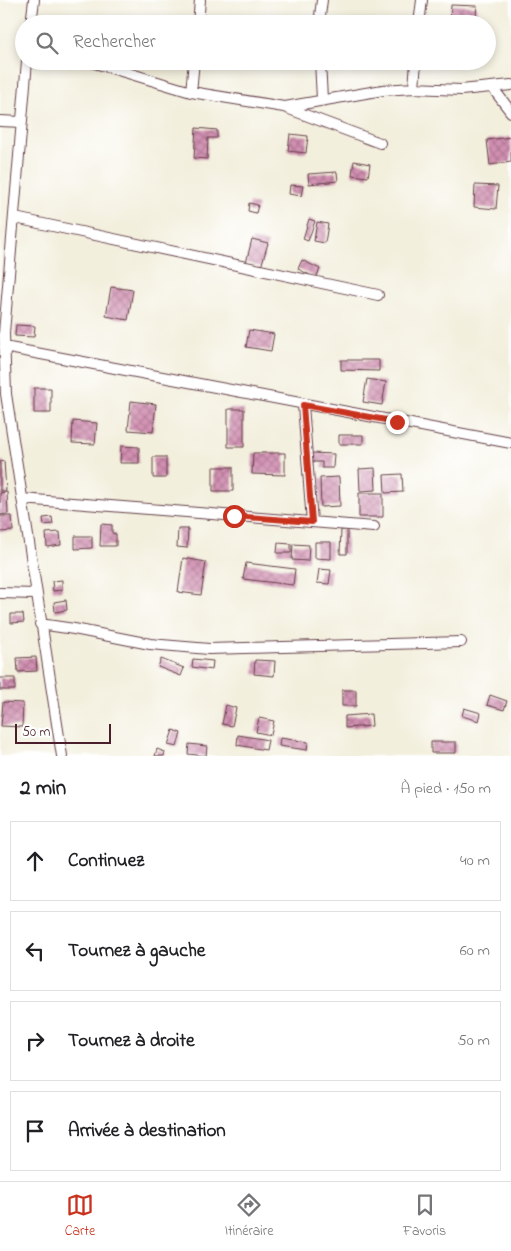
<!DOCTYPE html>
<html lang="fr">
<head>
<meta charset="utf-8">
<style>
  :root { --surface:#fff; --page:#f2f2f2; --text:#202124; --muted:#757577; --line:#e0e0e0; --accent:#c8321e }
  body { margin:0; font-family:"Indie Flower",sans-serif; background:var(--page); color:var(--text) }
  .scale { position:absolute; left:15px; bottom:12px; width:96px; box-sizing:border-box; padding-left:5px; border:2px solid #4a1f2b; border-top:0; font-size:14px; line-height:18px; white-space:nowrap; color:#4a1f2b; -webkit-text-stroke:4px #fff; paint-order:stroke }
  .stop { position:absolute; width:15px; height:15px; margin:-11px; border:4px solid #c8321e; border-radius:50%; background:#fff }
  .stop.end { background:#c8321e; border-color:#fff; box-shadow:0 1px 5px #0008 }
  .list { margin:0; padding:0; list-style:none }
  h2 { display:flex; justify-content:space-between; align-items:center; height:65px; margin:0; padding:0 20px; font-size:21px }
  h2 small { font-size:16px; font-weight:400; color:var(--muted) }
  .list li { display:grid; grid-template-columns:32px 1fr auto; gap:15px; align-items:center; box-sizing:border-box; height:80px; margin:0 10px 10px; padding:0 10px; border:1px solid var(--line); border-radius:0px }
  .list b { display:block; font-size:19px; white-space:nowrap }
  .list em { font-size:16px; font-style:normal; color:var(--muted) }
  .icon { flex:none; width:28px; height:28px; fill:none; stroke:currentColor; stroke-width:2; stroke-linecap:round; stroke-linejoin:round }
  .map { position:relative; flex:none; width:511px; height:756px; overflow:hidden }
  .search { position:absolute; background:var(--surface); box-shadow:0 2px 8px #0003; left:15px; right:15px; top:15px; height:55px; display:flex; align-items:center; gap:12px; box-sizing:border-box; padding:0 18px; border-radius:28px; color:var(--muted); font-size:19px }
  .sheet { height:425px; background:var(--surface) }
  nav { display:flex; justify-content:space-around; align-items:center; box-sizing:border-box; height:70px; border-top:1px solid var(--line); background:var(--surface); font-size:14px; color:var(--muted) }
  nav a { display:grid; justify-items:center; gap:2px }
  nav .on { color:var(--accent) }
  .map>svg:first-child { display:block }
  .building { fill:url(#building-cross-hatch) }
  .lines { fill:none; stroke-linecap:round; stroke-linejoin:round }
  .minor-casing { stroke:#633e46; stroke-width:12 }
  .minor { stroke:#fff; stroke-width:10 }
  .route { stroke:#c8321e; stroke-width:6 }
</style>
</head>
<body>
<div class="map">
<svg width="511" height="756" viewBox="0 0 511 756">
  <defs>
    <pattern id="building-cross-hatch" width="8" height="8" patternUnits="userSpaceOnUse" patternTransform="scale(1.25)"><rect width="8" height="8" fill="#d290b2"/><path d="M0 0l8 8M0 8l8-8" fill="none" stroke="#ac7591"/></pattern>
  </defs>
  <rect width="100%" height="100%" fill="#fff"/>
  <filter id="ink" filterUnits="userSpaceOnUse"><feTurbulence type="fractalNoise" baseFrequency=".02" numOctaves="2"/><feDisplacementMap in="SourceGraphic" scale="10" xChannelSelector="R" yChannelSelector="G"/><feConvolveMatrix kernelMatrix="1 2 1 2 8 2 1 2 1" color-interpolation-filters="sRGB"/></filter>
  <filter id="wash" filterUnits="userSpaceOnUse"><feTurbulence type="fractalNoise" baseFrequency=".0096" numOctaves="4" result="noise"/><feDisplacementMap in="SourceGraphic" scale="20" xChannelSelector="R" yChannelSelector="G"/><feGaussianBlur stdDeviation="1.12" result="paint"/><feColorMatrix in="noise" values="0 0 0 0 0 0 0 0 0 0 0 0 0 0 0 0 0 1.4 0 .05"/><feComposite in="paint" operator="in"/></filter>
  <g filter="url(#wash)">
    <rect width="100%" height="100%" fill="#f3efdd"/>
    <g id="blocks">
      <path class="building" d="M451,5l26,1 -2,18h-25z
        M196,128l21,2v8h-9l-1,21 -13,-1z
        M290,134l18,2 -2,17 -18,-2z
        M511,137v25l-21,3 -3,-25z
        M354,161l16,3 -2,13 -16,-2z
        M337,172l1,9 -29,3 -1,-10z
        M290,185l13,1 -2,10 -12,-2z
        M475,185l23,1 -2,23 -22,-2z
        M249,203l9,2 -2,8 -8,-2z
        M309,219l6,2 -7,20 -5,-2z
        M317,222l11,2 -3,19 -11,-2z
        M252,239l16,4 -7,24 -15,-4z
        M302,260l18,9 -4,9 -18,-9z
        M111,287l22,3 -5,30 -22,-4z
        M16,325l19,1 -1,11 -19,-1z
        M249,330l25,4 -3,17 -25,-4z
        M341,360h38v11l-38,-1z
        M367,379l19,3 -4,23 -19,-3z
        M34,388h17v25h-17z
        M131,401l25,3 -3,28 -25,-2z
        M228,409h16v38h-16z
        M73,421l24,2 -2,21 -23,-1z
        M339,435h24v9h-24z
        M121,446l18,1v16h-19z
        M253,453h32v22l-33,-1z
        M311,453l23,1 -1,14h-11v-6h-12z
        M153,457h13v21h-13z
        M4,461l2,30h-6v-29z
        M213,467h20v24h-20z
        M375,468l1,22 -16,1 -1,-22z
        M402,474l1,18 -18,1 -1,-18z
        M339,477l1,29 -19,1 -1,-29z
        M7,492l1,22 -8,1v-22z
        M359,493h24v24h-24z
        M0,516h12l1,15 -13,1z
        M52,517l1,7 -9,1 -1,-7z
        M101,524l11,1v8l4,1v12h-16z
        M178,529h10l-1,19 -10,-1z
        M341,530h6v24h-7z
        M60,532l1,13 -14,2 -1,-14z
        M75,536h17v12l-17,1z
        M315,542h16v17l-16,-1z
        M278,543l13,1v9h-14z
        M293,544l16,1 -1,16 -16,-1z
        M183,558l23,4 -5,33 -23,-3z
        M246,563l49,6 -2,16 -50,-6z
        M319,569l12,1 -2,14 -12,-1z
        M62,580v10l-9,1 -1,-10z
        M66,600l1,10 -12,2 -1,-10z
        M11,614h12l1,8 -13,1z
        M36,657l1,14 -19,1 -1,-14z
        M161,659l23,9 -3,8 -23,-9z
        M193,659l20,2 -1,9 -20,-3z
        M255,660l20,1 -1,15 -20,-2z
        M0,678h15v12h-15z
        M342,690h14v16h-14z
        M490,695l17,6 -3,9 -17,-5z
        M3,702l20,1 -1,24 -21,-1z
        M226,705l10,3 -4,18 -10,-2z
        M464,708l17,5 -2,8 -17,-5z
        M371,714l1,12 -27,2v-12z
        M259,718l15,3 -3,14 -15,-3z
        M173,730l8,3 -4,14 -9,-2z
        M238,735l30,5 -2,10 -29,-5z
        M280,738l28,4 -1,8 -28,-4z
        M431,742h25v11h-25z
        M189,744l18,2 -1,10 -18,-2z
        M157,749l8,3 -1,4h-9z"/>
    </g>
  </g>
  <g filter="url(#ink)">
    <use href="#blocks" fill-opacity="0" stroke="#633e46" stroke-width="1"/>
    <g class="lines">
      <g class="minor-casing">
        <path id="minor" d="M31,24l3,-24
          M198,24l2,-24
          M319,24l3,-24
          M419,24l3,-24
          M27,61l-23,272 2,61 56,362
          M88,61l103,31 93,15 96,36
          M320,61l2,38
          M492,87l19,25
          M414,88l2,-27
          M191,92l3,-31
          M285,107l98,-17 31,-2 47,2 50,-5
          M0,121l22,1
          M15,218l363,77
          M4,347l507,96
          M303,405l9,117
          M22,499l352,28
          M0,593l35,1
          M40,624l34,5 76,15 59,5 252,-7"/>
      </g>
      <use href="#minor" class="minor"/>
    </g>
  </g>
  <g class="lines" filter="url(#ink)">
    <path class="route" d="M234,516l78,6 -9,-117 94,17"/>
  </g>
</svg>
<div class="scale">50 m</div>
<div class="stop" style="left:234px;top:516px"></div>
<div class="stop end" style="left:397px;top:422px"></div>
<div class="search"><svg class="icon" aria-label="search" viewBox="0 0 24 24"><circle cx="10" cy="10" r="6"/><path d="M15 15l6 6"/></svg>Rechercher</div>
</div>
<section class="sheet">
<h2>2 min<small>À pied · 150 m</small></h2>
<ul class="list">
<li><svg class="icon" aria-label="ahead" viewBox="0 0 24 24"><path d="M12 20V5M6 11l6-6 6 6"/></svg><div><b>Continuez</b></div><em>40 m</em></li>
<li><svg class="icon" aria-label="left" viewBox="0 0 24 24"><path d="M17 20v-9H6M10 6l-5 5 5 5"/></svg><div><b>Tournez à gauche</b></div><em>60 m</em></li>
<li><svg class="icon" aria-label="right" viewBox="0 0 24 24"><path d="M7 20v-9h11M14 6l5 5-5 5"/></svg><div><b>Tournez à droite</b></div><em>50 m</em></li>
<li><svg class="icon" aria-label="arrive" viewBox="0 0 24 24"><path d="M6 21V4h12l-3 4 3 4H6"/></svg><div><b>Arrivée à destination</b></div></li>
</ul>
</section>
<nav>
<a class="on"><svg class="icon" aria-label="map" viewBox="0 0 24 24"><path d="M3 6l6-2 6 2 6-2v14l-6 2-6-2-6 2zM9 4v14M15 6v14"/></svg>Carte</a>
<a><svg class="icon" aria-label="directions" viewBox="0 0 24 24"><path d="M12 3l9 9-9 9-9-9zM9 14v-3h6M13 9l2 2-2 2"/></svg>Itinéraire</a>
<a><svg class="icon" aria-label="saved" viewBox="0 0 24 24"><path d="M7 4h10v16l-5-4-5 4z"/></svg>Favoris</a>
</nav>
</body>
</html>
